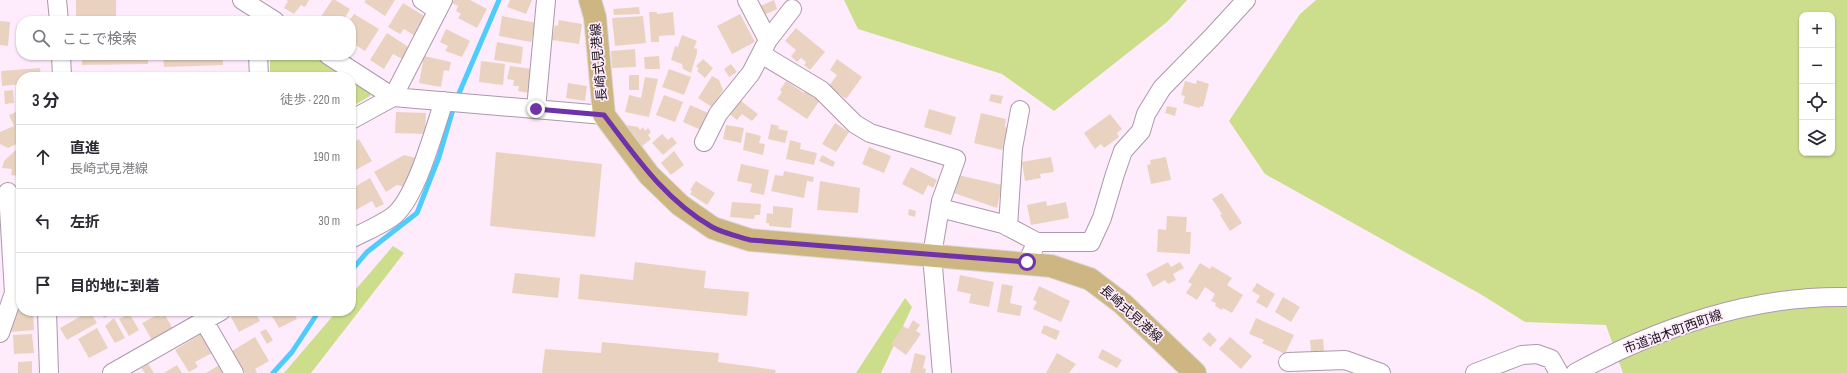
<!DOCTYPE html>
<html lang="ja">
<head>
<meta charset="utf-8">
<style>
  :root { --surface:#fff; --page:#f7f7f7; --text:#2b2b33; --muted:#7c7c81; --line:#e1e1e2 }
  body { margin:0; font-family:"Sofia Sans Condensed","Noto Sans JP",sans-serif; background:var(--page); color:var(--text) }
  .controls { position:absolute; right:12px; top:12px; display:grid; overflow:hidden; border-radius:8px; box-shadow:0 1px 3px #0004 }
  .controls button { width:36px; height:36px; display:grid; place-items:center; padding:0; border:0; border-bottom:1px solid var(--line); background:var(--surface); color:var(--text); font:20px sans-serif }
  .stop { position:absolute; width:12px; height:12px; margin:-9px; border:3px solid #6f32a8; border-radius:50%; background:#fff }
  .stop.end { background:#6f32a8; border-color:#fff; box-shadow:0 1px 4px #0008 }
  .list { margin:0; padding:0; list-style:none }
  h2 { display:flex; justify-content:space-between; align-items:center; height:52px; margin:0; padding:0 16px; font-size:17px }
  h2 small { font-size:13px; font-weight:400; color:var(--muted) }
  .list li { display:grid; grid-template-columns:26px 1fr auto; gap:12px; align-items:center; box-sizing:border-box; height:64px; padding:0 16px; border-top:1px solid var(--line) }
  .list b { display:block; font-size:15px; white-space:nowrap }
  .list p { margin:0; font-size:13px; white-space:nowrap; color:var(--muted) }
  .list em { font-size:13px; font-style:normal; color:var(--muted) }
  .icon { flex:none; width:22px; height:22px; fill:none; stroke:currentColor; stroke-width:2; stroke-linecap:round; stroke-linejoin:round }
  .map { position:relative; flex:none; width:1847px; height:373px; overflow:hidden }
  .search { position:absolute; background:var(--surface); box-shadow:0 1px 3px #0004; left:16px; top:16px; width:340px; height:44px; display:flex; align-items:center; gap:10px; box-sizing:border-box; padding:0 14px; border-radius:16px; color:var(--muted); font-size:15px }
  .panel { position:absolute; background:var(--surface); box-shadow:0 1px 3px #0004; left:16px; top:72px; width:340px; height:244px; border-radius:16px }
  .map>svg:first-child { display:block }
  .green { fill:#ccdd8c; fill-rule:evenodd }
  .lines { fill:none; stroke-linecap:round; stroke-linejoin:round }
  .stream { stroke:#4fccfe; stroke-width:5 }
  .building { fill:#e9d3c0 }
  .minor-casing { stroke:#ac98ab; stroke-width:20 }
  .major-casing { stroke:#dbd9db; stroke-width:24 }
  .minor { stroke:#fff; stroke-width:18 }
  .major { stroke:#cdb682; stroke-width:22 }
  .route { stroke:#6f32a8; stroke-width:5 }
  .labels { text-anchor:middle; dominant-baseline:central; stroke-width:3.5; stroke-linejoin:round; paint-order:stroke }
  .street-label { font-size:13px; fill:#1b141b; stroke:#feecfc }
</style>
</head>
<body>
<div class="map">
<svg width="1847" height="373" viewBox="0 0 1847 373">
  <rect width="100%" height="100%" fill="#feecfc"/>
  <path class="green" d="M844,0h343l-20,22 -113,89 -52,-37 -144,-45z
    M1316,0h531v373h-224l-17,-48 -81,-3 -43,-27 -217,-121 -36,-53 71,-107zM1802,15h30v138h-30z
    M270,55h43l37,22h-80z
    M351,77l20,12 -1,7 -19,11z
    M393,246l11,7 -93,120h-27l53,-62h14v-16z
    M905,298l7,9 -31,66h-25z"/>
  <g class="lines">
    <path class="stream" d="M457,98l42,-98
      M351,271l16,-19 50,-39 22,-56 15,-51
      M273,373l19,-21 27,-41"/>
  </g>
  <path class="building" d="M76,0h40v21h-40z
    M286,0h23l-4,7 -4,-2 -7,9 -10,-6 4,-7z
    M332,0h3l15,9 -7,12h-25z
    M366,0h29l-10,16 -21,-14z
    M454,0h16l17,9 -10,19 -19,-10 3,-4 -5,-3 2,-5 -6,-3z
    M510,0h22l-6,14 -19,-7z
    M774,0l3,9 -13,6 -4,-9z
    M403,3l23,14 -11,19 -11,-7 -4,5 -12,-7z
    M639,7l1,7 -26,1 -1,-6z
    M649,12h8v2l16,-2 2,23 -16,1v6h-8z
    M354,14l25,15 -14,22 -11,-7 -3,5v-28h-2z
    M740,14l15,28 -23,12 -15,-28z
    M502,16l34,7 -5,19 -32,-6z
    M643,16l3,27 -31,3 -3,-28z
    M559,20l23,4 -3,20 -27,-4 3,-15 3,1z
    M0,21l10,1 -2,24 -8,-1z
    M16,27h5v22h-5z
    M796,28l29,24 -15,18 -6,-5 2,-3 -5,-4 -4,4 -6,-6 5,-6 -11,-9z
    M446,29l24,12 -8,16 -17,-6 3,-5 -8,-4z
    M387,33l23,15 -4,13 -13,-7 -9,15 -14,-9z
    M682,35l15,6 -3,7 3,1v4l-6,20 -8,-4 -1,-5 -11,-4 4,-14 3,1z
    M497,42l26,5 -2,17 -27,-4z
    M635,49l1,18 -24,1 -1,-17z
    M82,55h66v9l-66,1z
    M163,55h60v10l-59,2z
    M424,56l27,6 -2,9 -5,-1 -3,17 -22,-4z
    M659,56l1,13h-15l-1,-12z
    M703,59l10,9 -8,10 -8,-7 2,-2 -3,-3z
    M837,59l25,18 -16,22 -17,-13 8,-11 -7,-5z
    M481,61l24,3 -2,21 -24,-3z
    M731,64l6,8 -8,5 -5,-8z
    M510,66l23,3 -4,24 -11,-2 1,-5h-6l1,-6 -7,-1z
    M40,68l1,9h-20v7l-19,2 -1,-15z
    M669,69l22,8 -7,18 -22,-8z
    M629,75h10v15h-10z
    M712,76l7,4 4,10 -11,17 -14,-9z
    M645,77l13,2 -9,38 -24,-5 4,-17 12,3z
    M1197,80l12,4 -6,23 -3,-1 -1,2 -16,-5 2,-7 -4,-1 4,-14 11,3z
    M786,81l18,12 2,-3 14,10 -13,19 -30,-20 5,-7 -2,-2z
    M568,83l19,3 -2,15 -19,-3z
    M13,90l1,13 -9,1 -1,-13z
    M991,94l12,2 -2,8 -12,-3z
    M664,95l19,7 -8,20 -19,-7z
    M737,98l21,16 -6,7 -10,-7 -5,6 -10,-8z
    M690,105l18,8 -7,17 -18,-8z
    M1167,106l10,2 -2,8 -10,-3z
    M929,109l27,8 -5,18 -27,-8z
    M21,110v32l-13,6 -8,-4v-12l14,-6 -5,-11z
    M396,112l30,1 -1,21 -30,-1z
    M981,113l25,6 -1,8 5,1 -3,10h-2l-3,12 -28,-7z
    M1110,114l12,15 -5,4 2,4 -15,11 -3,-4 -6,5 -11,-16z
    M835,123l14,9 -13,20 -14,-8z
    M771,124l8,2 -1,3 10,2 -3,12 -17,-4z
    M626,125l12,2 2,3 3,-3 2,4 3,-3 3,4 -3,3 3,4 -10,8z
    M726,125l18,3 -3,15 -18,-4z
    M746,132l15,4 -2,7 6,1 -2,11 -20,-5z
    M662,134l6,6 4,-3 5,6 -14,12 -11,-12z
    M353,136l3,5 3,-2 13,22 -20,11 -1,-34z
    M790,140l11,3 -1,6 17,4 -3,12 -28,-6z
    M19,147l2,1v23h-2v5l-8,-1 1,-6 -10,-1 2,-7z
    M869,147l22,9 -7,17 -22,-9z
    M674,151l10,14 -13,10 -10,-12z
    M496,152l106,12 -7,73 -105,-11z
    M404,155l12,3 -11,29 -8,-2 -11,7 -12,-20z
    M822,155l13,7 -2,5 -14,-6z
    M1051,157l3,15 -14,2 1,4 -16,3 -3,-19z
    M1166,157l5,23 -20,4 -4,-19 4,-1 -1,-4z
    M741,164l28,6 -5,25 -14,-3 2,-8 -15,-3z
    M911,167l26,13 -4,8 -5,-3 -5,10 -21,-11z
    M784,171l30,6 -1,5 -6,-1 -3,17 -33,-7 4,-16 8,1z
    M958,175l44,10 -5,23 -43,-15z
    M370,178l14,26 -8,4 -4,-7 -18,10 -3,-6v-16z
    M696,181l19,12 -8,12 -17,-11 2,-3 -2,-1z
    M820,181l40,7 -2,25 -41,-3z
    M18,187h3v23h-3z
    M1222,193l20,30 -12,8 -10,-16 2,-1 -10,-15z
    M1046,201l1,5 19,-4 3,16 -38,7 -4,-20z
    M732,202l29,2 -1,11h-5l-1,4 -24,-2z
    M773,206l20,2 -2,20 -22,-2v-3h-3l1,-10 6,1z
    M909,209l7,2 -1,6 -7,-2z
    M1167,216l20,1 -1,15h5l-1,22 -33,-2 1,-23 8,1z
    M635,262l71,9 -2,17 45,4 -2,24 -169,-17 2,-25 53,6z
    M1168,262l3,5 9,-5 4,6 -11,6 3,6 -8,4 -3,-4 -12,7 -7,-13z
    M1200,263l10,6 2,-3 20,12 -5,7 16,10 -11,18 -9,-5 -1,2 -7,-4 1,-3 -5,-2 4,-7 -10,-7 -8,13 -11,-7 6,-9 -4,-2z
    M515,273l45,5 -2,20 -46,-5z
    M960,275l34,7 -5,25 -20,-4 2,-9 -14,-3z
    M1257,283l18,11 -8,14 -11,-6 4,-6 -8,-5z
    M1002,284l11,2 -3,17 12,3 -2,10 -23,-4z
    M1039,286l31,15 -9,21 -28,-13 4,-7 -4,-2z
    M1283,297l17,10 -9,15 -16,-10z
    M21,302v9h12l1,19 -24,2v-14l4,-13z
    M90,311l7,12 -30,17 -7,-12z
    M100,311h17l-13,7z
    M128,311l11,19 -10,6 -10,-17 6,-3 -1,-3z
    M241,311h13l6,10 -21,11 -8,-15z
    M273,311h19l5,8 -18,9 -9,-15z
    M159,314l2,3 4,-2 8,14 -21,11 -10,-17z
    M114,318l11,20 -10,5 -10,-17z
    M1256,318l38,17 -9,19 -23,-11 2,-3 -15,-6z
    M913,320l7,5 -4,6 5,3 -15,21 -15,-11 12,-18 5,3z
    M1044,325l16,6 -4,9 -15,-7z
    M97,328l11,20 -19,10 -11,-19z
    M266,329l7,11 -6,4 -7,-12z
    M1209,332l8,8 -7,7 -8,-8z
    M32,334l2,19 -20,1 -1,-19z
    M201,334l11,19 -17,9 3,5 -9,5 -14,-22z
    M255,337l14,24 -14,8 2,4h-12l-13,-22z
    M1230,337l22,19 -11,13 -22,-20z
    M1323,339l1,12 -13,1 -1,-12z
    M602,342l117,11 -1,9 58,8 -1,3h-233l3,-24 56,4z
    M1102,349l20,11 -5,8 -19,-10z
    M915,353l11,3 -3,12 3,1 -1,4h-15z
    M1057,353l19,11 -7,9h-23z
    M32,361v12h-14v-11z
    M148,364l6,9h-9l-4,-5z
    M221,364l5,9h-20z
    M177,365l5,8h-18z"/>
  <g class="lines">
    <g class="minor-casing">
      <path id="minor" d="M57,0l2,21
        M242,0l33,21
        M422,0l15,10
        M747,0l21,40
        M761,54l60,36 34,34 15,9 86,26 -15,42 -9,54 10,118
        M61,55l1,22
        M258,55l1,22
        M328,55l65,42 211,18
        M536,109l10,-109
        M351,120l42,-23 50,-97
        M704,142l14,-28 33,-41 17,-33 24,-31
        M940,208l63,16 34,18
        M1008,227l5,-79 7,-38
        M351,239c13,-7 28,-13 41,-22 24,-17 42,-87 52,-116
        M1027,262l10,-20h54l11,-24 13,-44 8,-23 18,-20 5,-17 16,-26 50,-51 34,-37
        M47,311l2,62
        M204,321l30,52
        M0,333l14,-40 -6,-101
        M1288,362l57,-2 36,13
        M112,373l109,-62
        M1475,373l47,-18 15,-1 14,5 8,14
        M1575,373c82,-45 178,-78 272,-76"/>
    </g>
    <g class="major-casing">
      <path id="major" d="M590,0l5,17 9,98 45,60 31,30 33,23 37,12 301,26 39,13 33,25 72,69"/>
    </g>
    <use href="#minor" class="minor"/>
    <use href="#major" class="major"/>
  </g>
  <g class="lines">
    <path class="route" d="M536,109l68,6c32,42 61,85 108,112 11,6 25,9 38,13l277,22"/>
  </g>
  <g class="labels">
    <g class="street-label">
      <text transform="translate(599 62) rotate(-95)">長崎式見港線</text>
      <text transform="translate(1131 314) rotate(42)">長崎式見港線</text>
      <text transform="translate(1673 332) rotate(-20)">市道油木町西町線</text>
    </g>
  </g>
</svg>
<div class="controls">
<button>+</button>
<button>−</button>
<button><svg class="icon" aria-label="locate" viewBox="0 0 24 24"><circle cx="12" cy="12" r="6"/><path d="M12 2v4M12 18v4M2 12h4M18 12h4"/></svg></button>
<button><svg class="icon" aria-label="layers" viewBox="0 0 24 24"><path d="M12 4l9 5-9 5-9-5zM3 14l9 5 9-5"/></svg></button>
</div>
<div class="stop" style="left:1027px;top:262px"></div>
<div class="stop end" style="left:536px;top:109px"></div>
<div class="search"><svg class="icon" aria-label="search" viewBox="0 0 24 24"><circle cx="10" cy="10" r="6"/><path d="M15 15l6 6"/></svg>ここで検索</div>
<section class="panel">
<h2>3 分<small>徒歩 · 220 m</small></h2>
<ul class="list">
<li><svg class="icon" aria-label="ahead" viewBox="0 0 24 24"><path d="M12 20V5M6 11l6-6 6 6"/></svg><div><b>直進</b><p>長崎式見港線</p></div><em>190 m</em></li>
<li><svg class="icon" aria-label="left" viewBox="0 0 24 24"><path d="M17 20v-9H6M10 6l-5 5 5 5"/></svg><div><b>左折</b></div><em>30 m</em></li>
<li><svg class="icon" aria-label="arrive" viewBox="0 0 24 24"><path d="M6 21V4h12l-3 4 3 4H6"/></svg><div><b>目的地に到着</b></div></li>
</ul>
</section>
</div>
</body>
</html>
